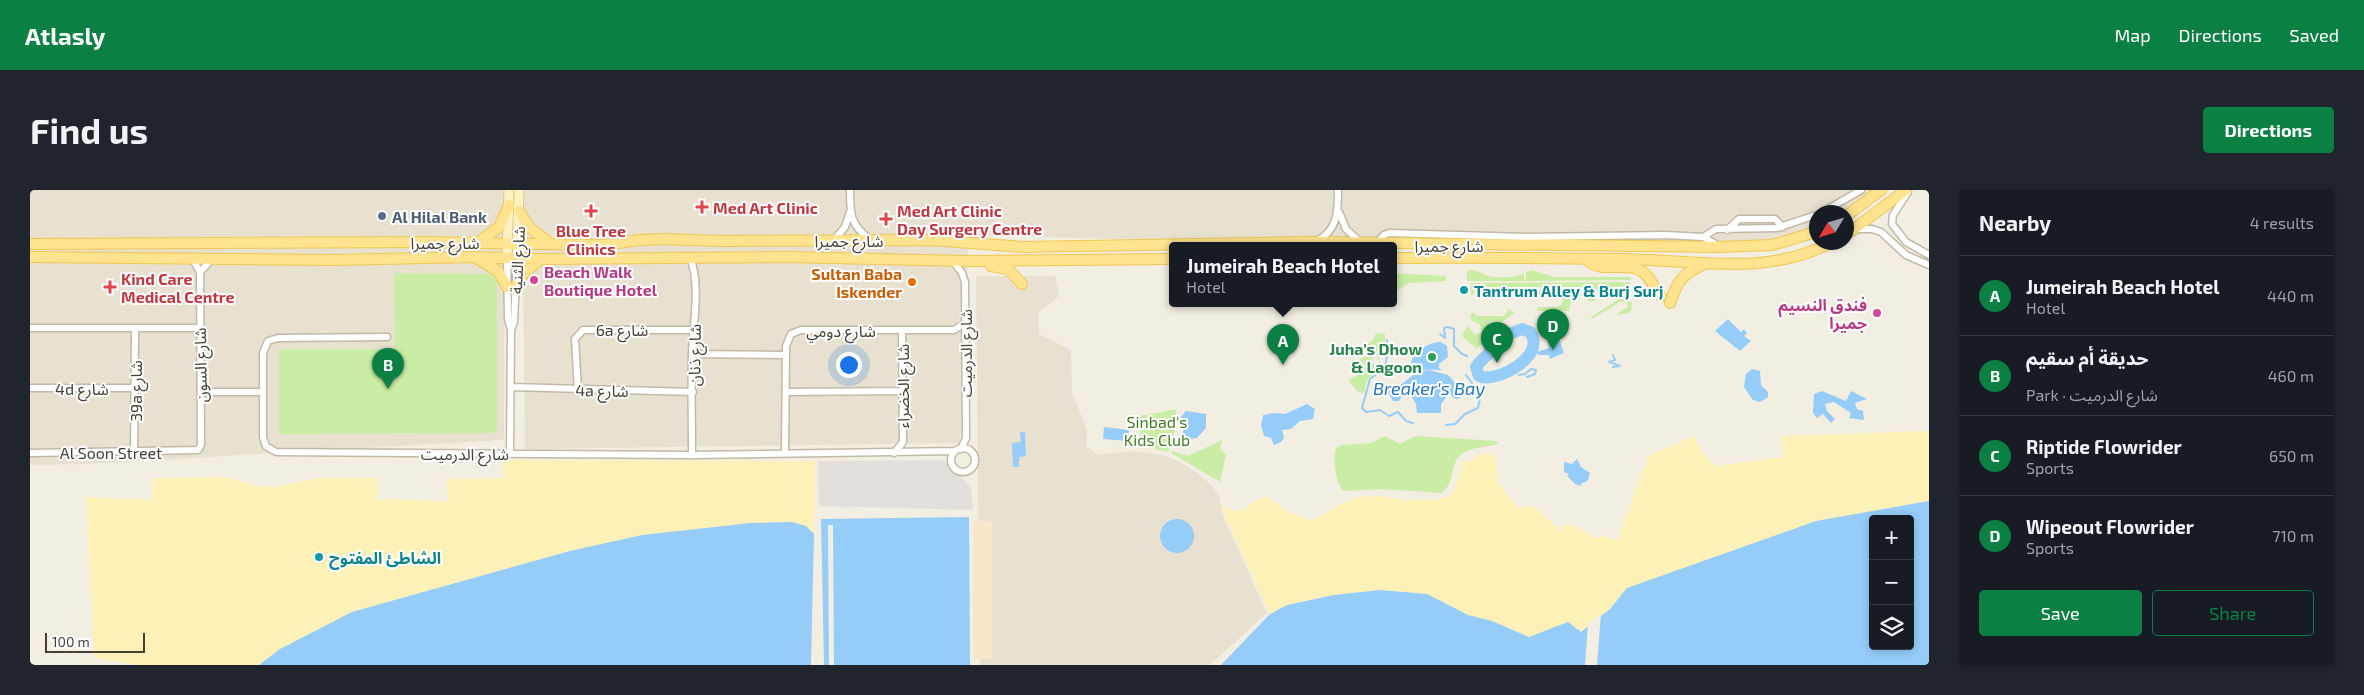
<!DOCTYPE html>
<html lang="en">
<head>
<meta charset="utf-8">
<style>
  :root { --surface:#171b24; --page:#20242c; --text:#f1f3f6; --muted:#9ea1a6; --line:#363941; --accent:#0b8043 }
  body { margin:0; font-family:"Exo 2","Noto Sans Arabic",sans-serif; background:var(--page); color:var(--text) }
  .controls { position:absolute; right:15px; bottom:15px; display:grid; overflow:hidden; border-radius:5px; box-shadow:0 2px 8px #0003 }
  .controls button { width:45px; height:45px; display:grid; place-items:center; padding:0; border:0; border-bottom:1px solid var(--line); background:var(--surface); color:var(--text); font:25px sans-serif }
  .compass { position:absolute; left:1779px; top:15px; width:45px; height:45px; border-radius:50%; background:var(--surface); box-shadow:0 2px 8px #0003; rotate:232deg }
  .scale { position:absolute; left:15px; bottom:12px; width:100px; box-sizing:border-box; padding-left:5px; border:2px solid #453e32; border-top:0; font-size:14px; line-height:18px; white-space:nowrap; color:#453e32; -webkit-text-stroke:4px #fff; paint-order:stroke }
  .you { position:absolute; left:818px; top:174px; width:18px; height:18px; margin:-12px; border:4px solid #fff; border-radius:50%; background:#1a73e8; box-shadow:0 0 0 8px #1a73e833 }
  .badge { display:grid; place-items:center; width:32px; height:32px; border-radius:50%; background:var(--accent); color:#fff; font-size:16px; font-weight:700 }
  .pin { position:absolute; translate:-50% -41px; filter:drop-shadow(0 1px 2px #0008) }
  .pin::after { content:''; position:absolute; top:26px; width:18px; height:15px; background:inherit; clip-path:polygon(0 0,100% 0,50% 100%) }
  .popup { position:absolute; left:1139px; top:52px; width:228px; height:65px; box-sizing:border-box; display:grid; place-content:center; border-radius:5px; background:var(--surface); filter:drop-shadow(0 1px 4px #0005); font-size:16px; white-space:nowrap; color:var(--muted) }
  .popup b { font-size:19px; color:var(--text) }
  .popup::after { content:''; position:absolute; left:50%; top:100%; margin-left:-10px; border:10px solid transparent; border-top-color:var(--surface) }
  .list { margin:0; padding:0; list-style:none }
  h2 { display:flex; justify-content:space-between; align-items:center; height:65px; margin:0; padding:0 20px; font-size:21px }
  h2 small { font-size:16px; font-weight:400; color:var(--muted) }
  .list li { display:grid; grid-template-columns:32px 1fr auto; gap:15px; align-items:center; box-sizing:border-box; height:80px; padding:0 20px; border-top:1px solid var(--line) }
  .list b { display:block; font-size:19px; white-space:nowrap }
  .list p { margin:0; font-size:16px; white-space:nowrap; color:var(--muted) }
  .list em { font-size:16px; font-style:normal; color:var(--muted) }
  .actions { display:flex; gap:10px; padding:15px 20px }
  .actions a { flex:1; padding:11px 0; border:1px solid var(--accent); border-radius:5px; text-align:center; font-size:18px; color:var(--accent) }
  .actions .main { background:var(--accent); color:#fff }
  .icon { flex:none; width:28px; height:28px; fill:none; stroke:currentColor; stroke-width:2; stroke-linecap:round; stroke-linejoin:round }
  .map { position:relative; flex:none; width:1899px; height:475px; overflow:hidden; border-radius:5px }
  header { display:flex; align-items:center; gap:30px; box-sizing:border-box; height:70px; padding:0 25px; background:var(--accent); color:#fff }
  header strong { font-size:24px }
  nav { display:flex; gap:28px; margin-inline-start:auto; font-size:18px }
  .intro { display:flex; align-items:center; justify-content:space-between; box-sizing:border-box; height:120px; padding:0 30px }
  h1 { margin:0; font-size:35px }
  .button { padding:12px 22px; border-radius:5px; background:var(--accent); color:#fff; font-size:18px; font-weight:700 }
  main { display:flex; gap:30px; padding:0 30px }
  aside { flex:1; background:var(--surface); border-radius:5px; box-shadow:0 2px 8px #0003 }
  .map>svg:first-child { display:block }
  .residential { fill:#e8e1cf }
  .commercial { fill:#f8e6c9 }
  .green { fill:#caeda5 }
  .sand { fill:#fdf1b8 }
  .parking { fill:#e3e0db }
  .water { fill:#96ccf8; fill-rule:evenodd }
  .pier { fill:#f3eee2 }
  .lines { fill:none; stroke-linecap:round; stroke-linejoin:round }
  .stream { stroke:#96ccf8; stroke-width:2 }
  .river { stroke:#96ccf8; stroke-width:12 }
  .minor-casing { stroke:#c2baa6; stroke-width:9 }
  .secondary-casing { stroke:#d8c78c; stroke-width:11 }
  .primary-casing { stroke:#f1c652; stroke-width:12 }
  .minor { stroke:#fff; stroke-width:6 }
  .secondary { stroke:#fff2c0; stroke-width:9 }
  .primary { stroke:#ffe38f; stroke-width:10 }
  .health-dot { fill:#e0444e; stroke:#fff; stroke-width:2 }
  .service-dot { fill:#5c6f8a; stroke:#fff; stroke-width:2 }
  .hotel-dot { fill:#d1479c; stroke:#fff; stroke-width:2 }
  .food-dot { fill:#e8710a; stroke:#fff; stroke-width:2 }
  .culture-dot { fill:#0f9aa8; stroke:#fff; stroke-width:2 }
  .leisure-dot { fill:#2e9e5b; stroke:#fff; stroke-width:2 }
  .labels { text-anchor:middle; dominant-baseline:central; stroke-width:4; stroke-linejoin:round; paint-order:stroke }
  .health-label { font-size:16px; font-weight:bold; fill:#be3a42; stroke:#fff; text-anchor:start }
  .service-label { font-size:16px; font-weight:bold; fill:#4e5e75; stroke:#fff; text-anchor:start }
  .street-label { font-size:16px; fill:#453e32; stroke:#fff }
  .hotel-label { font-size:16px; font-weight:bold; fill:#b23c85; stroke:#fff; text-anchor:start }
  .food-label { font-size:16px; font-weight:bold; fill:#c56008; stroke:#fff; text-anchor:end }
  .culture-label { font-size:16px; font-weight:bold; fill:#0d838f; stroke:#fff; text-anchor:start }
  .leisure-label { font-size:16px; font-weight:bold; fill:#27864d; stroke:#fff; text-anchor:end }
  .park-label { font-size:16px; fill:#3f7c1f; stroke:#fff }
  .water-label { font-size:18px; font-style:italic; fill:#2075bc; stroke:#fff }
</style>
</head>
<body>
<header>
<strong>Atlasly</strong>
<nav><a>Map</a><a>Directions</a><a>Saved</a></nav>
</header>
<div class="intro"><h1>Find us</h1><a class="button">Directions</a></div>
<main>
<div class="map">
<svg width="1899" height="475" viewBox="0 0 1899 475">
  <rect width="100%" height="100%" fill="#f3eee2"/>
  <path class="residential" d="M0,0h475l-1,250 -418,24 -56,1z
    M492,0h1362l-38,22h-30v22l-14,5 -133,10 -700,-13 -9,207 -435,6z
    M946,86h79l4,20 -20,16v22l32,16 1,43 15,36 -1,17 12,9 33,-4 32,4 17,7 16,10 16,14 7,10 4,20 44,97 -57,52h-230z"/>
  <path class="commercial" d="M943,331h19v138h-19z"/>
  <path class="green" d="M1439,80c8,0 12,3 19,6 10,2 28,2 36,-3v8h-57v-9z
    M1501,80l24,7h76v3l-105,1v-9z
    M364,83l97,1 6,7v148l-6,4 -212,1v-85h116z
    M1363,83l53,3v5l-36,2 -17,9z
    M1600,92v16h-6l8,5 -1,9 -14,3v-1l11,-7 -2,-5 -5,-1 -29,18 -1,-2 36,-23 1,-7 -7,-1 -11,12 -5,-9 -5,-2 -3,3 -2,11h-7l1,-7 6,-3 -2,-4h-75v3l-26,4 -1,-7 -14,-1 -2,7 -4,3v-13z
    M1520,98l24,1 -5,22h-32v-4h20l5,-3 1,-4 -5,-5h-21l-1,-4z
    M1479,119l5,4 -12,9 -9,-1 -4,2 1,12 -13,14 -15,-13 5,-10 9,9 6,-3 -2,-7 -9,-5 -1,-5 3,-3 4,4h27z
    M1346,143l9,1v13l-4,3 -3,12 -3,-17 -2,-1 -1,19 6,3 1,3 -12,11 -3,13 -6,-1 -10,-12 8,-4 6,-12 5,-4 -6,3 -2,-3 6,-4 1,-11 7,-5z
    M1146,219l-1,23 -7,20 -28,-7 1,-29z
    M1355,246l15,8 15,-8 82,5 1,3c-12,3 -25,3 -35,9 -15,10 -6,30 -22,40l-61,-4 -31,2 -7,-1c-6,-9 -10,-32 -6,-42l6,-3 29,-2z
    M1192,250l-2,9 6,6 -6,27 -49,-29 1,-2 16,5z"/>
  <path class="sand" d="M1899,241v70l-50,9 -143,41 -109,37 -17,21 -29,23 -13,-10 -39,15 -37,-16 -24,-6 -41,-21 -47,-4 -46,5 -47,10 -17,9 -45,-98 -3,-12c21,17 26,-3 44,-8l22,16 21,8c10,-1 19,-9 28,-14 22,-13 46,-12 69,-5 19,-5 30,6 48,-10l9,-29 10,-2 4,-5 14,-2 4,4 3,26 20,25 11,-2 11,5 21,20 2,-1 -2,-4c12,-6 26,7 37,13l3,-4 16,6 31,-85 46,-20c6,12 10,24 24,30l65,-9 -2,-21z
    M473,270l312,1 -1,73 -8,-8 -55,-3 -109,12 -72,16 -218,61 -71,37 -22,16h-119l-46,-7 -8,-161 66,3 1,-22 73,-1 32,9 18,1 41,-9h60l1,21 70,2 -2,-22 57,-1z"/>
  <path class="parking" d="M911,270l5,2 25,25 2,23 -154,-4 -1,-45z"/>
  <path class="water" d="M1698,129l13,13 3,-3 3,4 -3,3 7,5 -11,10 -25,-20z
    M1529,148l5,15 -14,6 -1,-4h-11l-1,-3 12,-4 -1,-5z
    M1411,152l6,4 1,11 -9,7v4l4,3c-12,-3 -24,1 -32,-2 -3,-15 17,-27 30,-27z
    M1722,179l8,2 1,14 7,7v5l-8,5 -7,-2 -9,-13 2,-13z
    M1399,180l19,5 15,16 -1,5 -4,3 -5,-1 -3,-5 -9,11v9h-24l-1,-9 -8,-13h-3l-6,10h-6l-5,-9 3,-5 8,-1 18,-14z
    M1792,201l24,10 5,-10 16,8 -12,4 2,6 6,2 1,9 -15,-2 2,-5 -17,-11 -9,2 2,7 8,8 -4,4 -8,-9 -6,4 -4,-5 1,-19z
    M1277,214l8,5 -2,10 -13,2 -9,8 -9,1 2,8 -3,4 -7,3 -3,-7 -7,-2 -3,-11 2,-10 11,-2 11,1z
    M1156,221l20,3v14l-9,10 -11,2 -4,-4 2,-9 -3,-10z
    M1074,237l25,3 -1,11 -25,-2z
    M990,242h5l1,24 -7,1v10h-6l-1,-24 9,-1z
    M1547,269l4,8 9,6 -2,7 -4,3 -2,-1 -1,4 -6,-2 -8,-8 2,-2 -5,-2v-10l8,2z
    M1899,311v164h-708l49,-51 17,-9 47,-10 46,-5 47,4 41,21 24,6 37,16 39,-15 13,10 29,-23 17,-21 189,-67zM1843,329h37v127h-37z
    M939,327l1,148h-146l-3,-146z
    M1130 346a17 17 0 1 1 34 0a17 17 0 1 1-34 0Z
    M762,332l14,4 8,8 -3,131h-552l21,-16 72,-37 218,-61 72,-16 109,-12z"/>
  <path class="pier" d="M798,335h5l1,140h-5z
    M1571,423l-4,52h-12l3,-41z"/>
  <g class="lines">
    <path class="stream" d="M1410,144l5,4 -1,-10 4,-1 6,2v17l8,8 5,2
      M1357,150c1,23 1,26 -17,39l-8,29 4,4 14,-2 9,6 9,-4 8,9 7,2
      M1583,177l7,-1 -11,-4 6,-2 -2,-5
      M1436,185l6,8
      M1489,185l6,-1 6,-5 5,1
      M1497,187l8,-3 1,-4
      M1416,235l9,-1 10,-10 13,-6 2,-10 -4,-11"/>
    <path class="river" d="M1492,139l8,3c18,25 -36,52 -51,44l-3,-9 3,-4 30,-29z"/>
    <g class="minor-casing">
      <path id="minor" d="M820,0c0,24 0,34 20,50
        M1878,2l-15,23 -1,9 14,18 23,13
        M1309,22l7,17 14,13
        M1793,22l38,-22
        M1826,39h16l9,3 25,23 23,10
        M1697,40l12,-11h36l8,8
        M1673,47l13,-8 61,-1 39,-13
        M804,50l11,-13 5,-15
        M1286,51c22,-10 22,-30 22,-51
        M1346,54l8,-9 5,-2 137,4 140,-2 37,2 16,9
        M660,67c11,29 3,66 2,96 -1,34 0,68 0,102
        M477,68l1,61 3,11 -1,123
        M922,70l10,13 3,9 1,156 -5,11
        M170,82l12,-13
        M0,138h170
        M481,140l3,-8 3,-63
        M357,147l-109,1 -10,3 -5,12v84l3,9 10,6 416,3 263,-4
        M662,164l94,1
        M481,197l182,5
        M0,198h105
        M548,200l-3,-51 8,-9h111
        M171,202h62
        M756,202l116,-1
        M921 270a12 12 0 1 1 24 0a12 12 0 1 1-24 0Z
        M0,263l168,-3 3,-5 -1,-173 -8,-14
        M104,263l1,-125
        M755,263l1,-107 5,-12 10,-4h153l11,-7
        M864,263l9,-11 -1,-112"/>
    </g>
    <g class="secondary-casing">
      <path id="secondary" d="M477,68l2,-68
        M487,69l2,-69"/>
    </g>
    <g class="primary-casing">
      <path id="primary" d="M489,21l11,17 20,15
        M1816,26l35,-26
        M1816,45l60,-45
        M449,52l20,-15 10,-22
        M0,54l397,-2 176,3 37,-5 24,-1 55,2 214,-1 90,7 289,-5 407,5 53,-2 44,-13
        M0,67l303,3 142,-3 66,2 248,-2 176,4 208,-2
        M1363,68c76,-1 151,0 227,1 71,0 146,19 212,-17
        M448,69l20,12 9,16
        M1557,70c12,13 36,3 51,9 12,5 15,19 23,27
        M961,76l17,3 14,15
        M485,99l8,-15 18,-15
        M1640,113c8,-24 13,-29 36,-40"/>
    </g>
    <use href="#minor" class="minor"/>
    <use href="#secondary" class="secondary"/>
    <use href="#primary" class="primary"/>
  </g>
  <g class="health-dot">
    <path d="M669.5 9.5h5v5h5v5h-5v5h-5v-5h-5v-5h5z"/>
    <path d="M558.5 13.5h5v5h5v5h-5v5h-5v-5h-5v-5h5z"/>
    <path d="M853.5 21.5h5v5h5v5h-5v5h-5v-5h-5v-5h5z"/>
    <path d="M77.5 89.5h5v5h5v5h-5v5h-5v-5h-5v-5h5z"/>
  </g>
  <circle class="service-dot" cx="352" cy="26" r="5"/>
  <g class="hotel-dot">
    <circle cx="504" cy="90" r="5"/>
    <circle cx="1847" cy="123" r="5"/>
  </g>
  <circle class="food-dot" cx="882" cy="92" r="5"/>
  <g class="culture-dot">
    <circle cx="1434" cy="100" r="5"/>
    <circle cx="289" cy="367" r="5"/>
  </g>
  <circle class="leisure-dot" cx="1402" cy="167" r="5"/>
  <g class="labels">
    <g class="health-label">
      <text x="683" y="17">Med Art Clinic</text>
      <text x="867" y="20">Med Art Clinic<tspan x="867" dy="18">Day Surgery Centre</tspan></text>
      <text x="561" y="40" text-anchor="middle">Blue Tree<tspan x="561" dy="18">Clinics</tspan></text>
      <text x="91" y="88">Kind Care<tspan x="91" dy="18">Medical Centre</tspan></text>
    </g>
    <g class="service-label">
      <text x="362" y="26">Al Hilal Bank</text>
    </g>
    <g class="street-label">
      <text x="819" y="50">شارع جميرا</text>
      <text x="415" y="52">شارع جميرا</text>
      <text x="1419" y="55">شارع جميرا</text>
      <text transform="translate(487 70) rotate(-87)">شارع الثنية</text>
      <text x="592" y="139">6a شارع</text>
      <text x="811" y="140">شارع دومي</text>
      <text transform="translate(935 163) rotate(-90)">شارع الدرميت</text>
      <text transform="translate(664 165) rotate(-89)">شارع ذنان</text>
      <text transform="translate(170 175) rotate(-91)">شارع السون</text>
      <text transform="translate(872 196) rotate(-90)">شارع الخضراء</text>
      <text x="52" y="198">4d شارع</text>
      <text transform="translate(572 200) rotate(1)">4a شارع</text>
      <text transform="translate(105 201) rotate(-90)">39a شارع</text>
      <text x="81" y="262">Al Soon Street</text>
      <text x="435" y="263">شارع الدرميت</text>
    </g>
    <g class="hotel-label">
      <text x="514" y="81">Beach Walk<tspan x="514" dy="18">Boutique Hotel</tspan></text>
      <text x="1837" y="114" text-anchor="end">فندق النسيم<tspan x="1837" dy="18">جميرا</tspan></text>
    </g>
    <g class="food-label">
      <text x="872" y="83">Sultan Baba<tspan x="872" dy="18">Iskender</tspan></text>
    </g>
    <g class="culture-label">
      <text x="1444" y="100">Tantrum Alley &amp; Burj Surj</text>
      <text x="299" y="367">الشاطئ المفتوح</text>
    </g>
    <g class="leisure-label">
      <text x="1392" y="158">Juha’s Dhow<tspan x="1392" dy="18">&amp; Lagoon</tspan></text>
    </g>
    <g class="park-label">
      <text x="1127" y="231">Sinbad's<tspan x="1127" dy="18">Kids Club</tspan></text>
    </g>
    <g class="water-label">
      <text x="1399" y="198">Breaker's Bay</text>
    </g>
  </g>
</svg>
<div class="controls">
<button>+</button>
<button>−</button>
<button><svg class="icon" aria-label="layers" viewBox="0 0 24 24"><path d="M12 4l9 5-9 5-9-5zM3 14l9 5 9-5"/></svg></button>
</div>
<svg class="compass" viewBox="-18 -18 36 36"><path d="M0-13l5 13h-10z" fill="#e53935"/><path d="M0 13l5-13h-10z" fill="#9ea1a6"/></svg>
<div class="scale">100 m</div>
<div class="you"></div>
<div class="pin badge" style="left:1253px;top:175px">A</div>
<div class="popup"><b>Jumeirah Beach Hotel</b>Hotel</div>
<div class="pin badge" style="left:358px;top:199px">B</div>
<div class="pin badge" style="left:1467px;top:173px">C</div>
<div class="pin badge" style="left:1523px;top:160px">D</div>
</div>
<aside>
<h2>Nearby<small>4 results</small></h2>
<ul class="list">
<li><span class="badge">A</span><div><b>Jumeirah Beach Hotel</b><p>Hotel</p></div><em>440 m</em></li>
<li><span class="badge">B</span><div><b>حديقة أم سقيم</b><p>Park · شارع الدرميت</p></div><em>460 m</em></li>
<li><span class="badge">C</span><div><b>Riptide Flowrider</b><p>Sports</p></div><em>650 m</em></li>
<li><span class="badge">D</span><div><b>Wipeout Flowrider</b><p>Sports</p></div><em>710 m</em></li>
</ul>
<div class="actions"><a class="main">Save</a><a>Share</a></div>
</aside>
</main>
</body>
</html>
